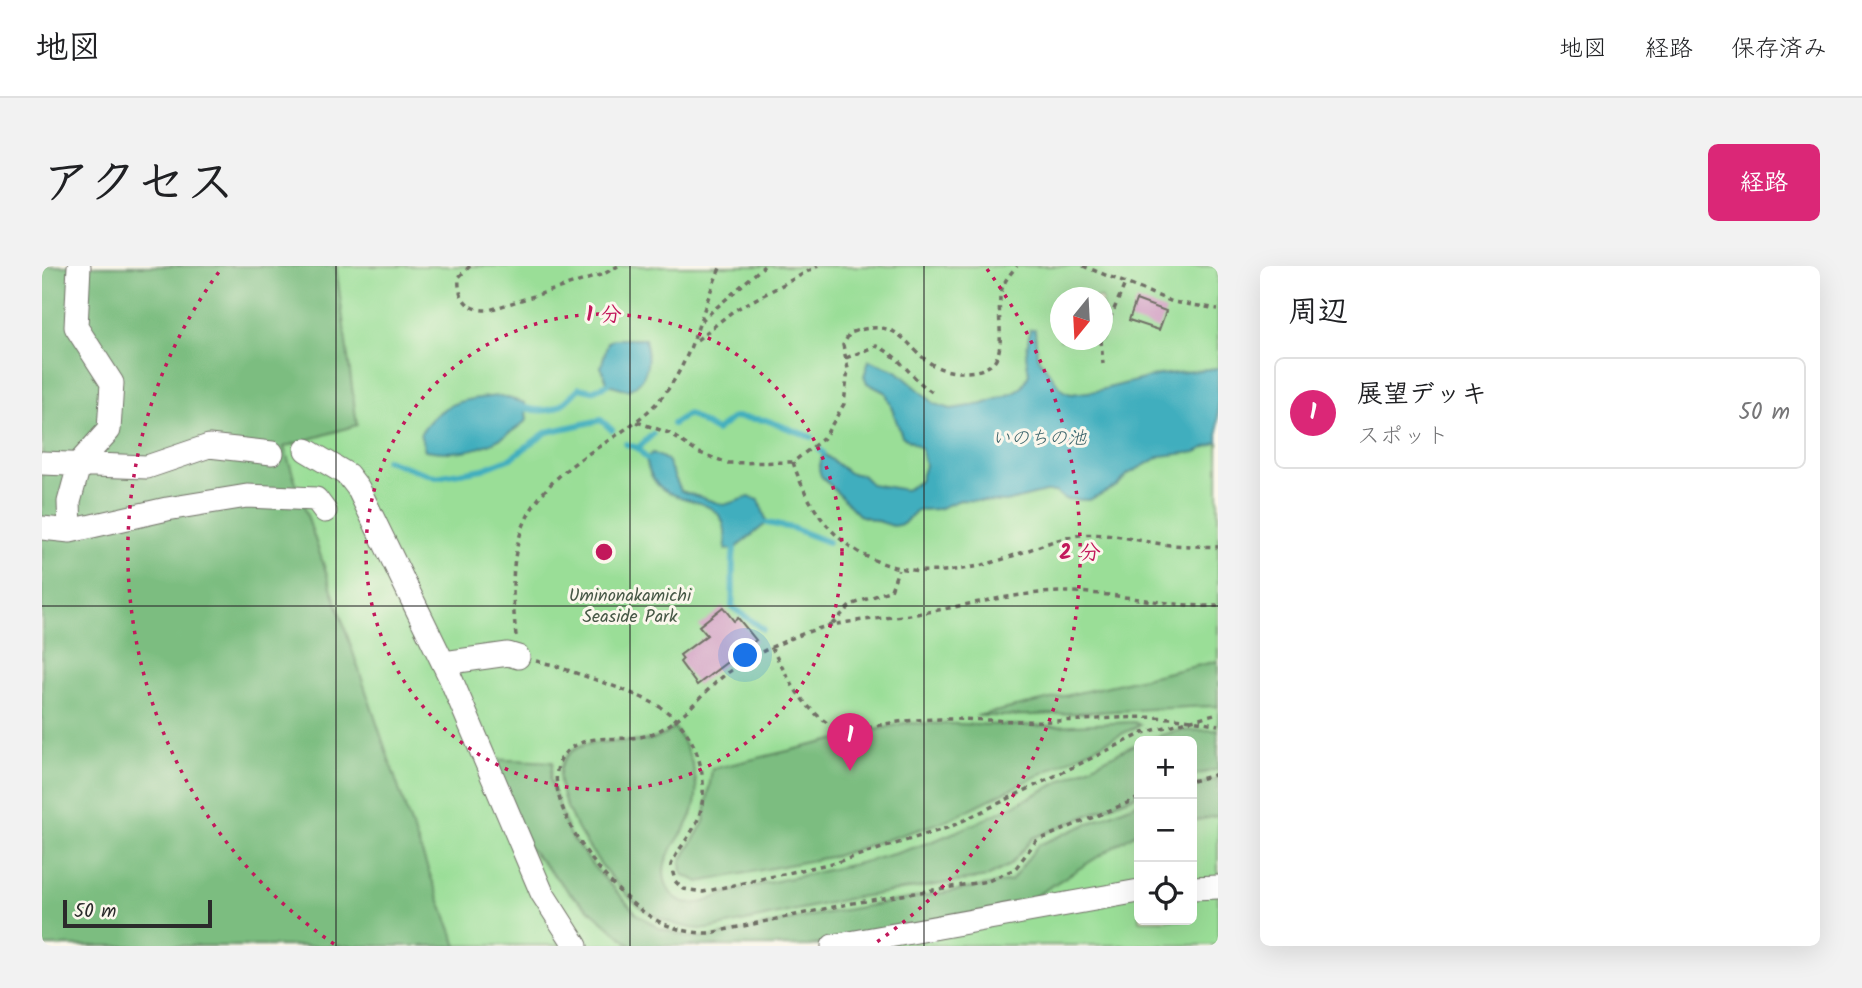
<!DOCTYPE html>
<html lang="ja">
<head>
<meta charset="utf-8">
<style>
  :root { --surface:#fff; --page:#f2f2f2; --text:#202124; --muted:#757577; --line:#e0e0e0; --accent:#db2777 }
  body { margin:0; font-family:Kalam,"Klee One",sans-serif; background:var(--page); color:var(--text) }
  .controls { position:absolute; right:21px; bottom:21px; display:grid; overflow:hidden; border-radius:10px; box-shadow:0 7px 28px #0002 }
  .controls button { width:63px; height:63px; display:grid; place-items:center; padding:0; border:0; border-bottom:2px solid var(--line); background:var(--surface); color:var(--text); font:35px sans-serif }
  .compass { position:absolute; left:1008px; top:21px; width:63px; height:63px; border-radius:50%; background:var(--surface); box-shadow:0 7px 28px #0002; rotate:198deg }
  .scale { position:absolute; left:21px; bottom:18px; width:149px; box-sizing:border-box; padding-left:7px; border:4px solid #2b2b2b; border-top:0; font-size:19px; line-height:24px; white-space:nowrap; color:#2b2b2b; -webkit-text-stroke:5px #fbf7ec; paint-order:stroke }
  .you { position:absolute; left:704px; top:390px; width:24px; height:24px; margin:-18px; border:5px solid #fff; border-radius:50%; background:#1a73e8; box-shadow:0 0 0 10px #1a73e833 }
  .badge { display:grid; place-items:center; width:46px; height:46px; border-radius:50%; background:var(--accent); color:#fff; font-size:23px; font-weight:700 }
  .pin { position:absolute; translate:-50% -58px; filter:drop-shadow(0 2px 4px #0008) }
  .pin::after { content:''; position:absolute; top:37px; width:24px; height:21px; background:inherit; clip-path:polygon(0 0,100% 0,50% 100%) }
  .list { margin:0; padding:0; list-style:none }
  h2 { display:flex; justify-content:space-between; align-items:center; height:91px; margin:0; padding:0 28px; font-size:30px }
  h2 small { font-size:23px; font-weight:400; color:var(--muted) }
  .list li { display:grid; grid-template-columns:46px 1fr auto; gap:21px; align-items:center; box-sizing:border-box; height:112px; margin:0 14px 14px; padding:0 14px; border:2px solid var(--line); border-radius:10px }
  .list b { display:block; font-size:26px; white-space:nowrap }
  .list p { margin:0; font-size:23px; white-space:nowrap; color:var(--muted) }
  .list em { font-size:23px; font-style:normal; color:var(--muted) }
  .icon { flex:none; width:38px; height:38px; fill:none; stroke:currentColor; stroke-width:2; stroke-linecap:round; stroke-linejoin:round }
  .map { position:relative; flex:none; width:1176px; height:680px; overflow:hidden; border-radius:10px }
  header { display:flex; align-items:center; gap:42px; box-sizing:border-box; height:98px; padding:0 35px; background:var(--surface); border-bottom:2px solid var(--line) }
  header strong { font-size:33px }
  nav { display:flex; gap:38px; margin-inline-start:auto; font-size:24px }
  .intro { display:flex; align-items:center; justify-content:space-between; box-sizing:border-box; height:168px; padding:0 42px }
  h1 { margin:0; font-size:49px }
  .button { padding:18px 32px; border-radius:10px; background:var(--accent); color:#fff; font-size:24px; font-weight:700 }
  main { display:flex; gap:42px; padding:0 42px }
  aside { flex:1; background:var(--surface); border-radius:10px; box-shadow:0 7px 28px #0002 }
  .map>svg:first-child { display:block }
  .green { fill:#9ade97; stroke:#628461; stroke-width:2; fill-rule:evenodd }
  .forest { fill:#7bbd80; stroke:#537456; stroke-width:2 }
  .water { fill:#41aebe; stroke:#366c74; stroke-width:2 }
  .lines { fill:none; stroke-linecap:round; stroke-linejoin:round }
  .stream { stroke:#41aebe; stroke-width:6 }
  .building { fill:#cd97bf }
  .minor-casing { stroke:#706f66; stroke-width:25 }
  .path { stroke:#706f66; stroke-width:3.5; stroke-dasharray:5 5; stroke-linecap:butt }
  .minor { stroke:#fff; stroke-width:23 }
  .grid { fill:none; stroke:#2b2b2b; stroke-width:2; stroke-opacity:0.55 }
  .ring { fill:none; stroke:#c2185b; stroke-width:3.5; stroke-dasharray:3.5 7 }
  .labels { text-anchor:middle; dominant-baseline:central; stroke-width:6; stroke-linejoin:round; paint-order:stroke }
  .park-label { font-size:18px; fill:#475846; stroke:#fbf7ec }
  .water-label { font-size:19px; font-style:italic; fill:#345f66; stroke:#fbf7ec }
  .centre { fill:#c2185b; stroke:#fbf7ec; stroke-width:3.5 }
  .ring-label { font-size:21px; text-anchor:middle; font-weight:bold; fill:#c2185b; stroke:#fbf7ec; stroke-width:6; stroke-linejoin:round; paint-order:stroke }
</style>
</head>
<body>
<header>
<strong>地図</strong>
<nav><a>地図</a><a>経路</a><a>保存済み</a></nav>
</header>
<div class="intro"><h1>アクセス</h1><a class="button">経路</a></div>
<main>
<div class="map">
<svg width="1176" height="680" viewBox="0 0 1176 680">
  <rect width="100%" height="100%" fill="#fbf7ec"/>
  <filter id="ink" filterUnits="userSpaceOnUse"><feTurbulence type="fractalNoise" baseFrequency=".0143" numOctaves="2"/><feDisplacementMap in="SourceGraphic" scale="14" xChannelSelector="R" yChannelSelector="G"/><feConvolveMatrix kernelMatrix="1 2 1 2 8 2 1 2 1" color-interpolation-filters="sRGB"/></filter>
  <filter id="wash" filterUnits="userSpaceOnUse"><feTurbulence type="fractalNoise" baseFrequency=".00686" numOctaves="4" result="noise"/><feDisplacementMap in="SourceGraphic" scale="28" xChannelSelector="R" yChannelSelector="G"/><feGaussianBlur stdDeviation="1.57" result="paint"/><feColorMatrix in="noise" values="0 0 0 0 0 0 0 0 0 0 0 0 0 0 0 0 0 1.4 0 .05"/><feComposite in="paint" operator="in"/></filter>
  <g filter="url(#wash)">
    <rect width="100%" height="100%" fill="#f1ecd4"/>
    <path class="green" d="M0,0h1176v679l-1176,1zM1018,32h42v42h-42zM1097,475h53v179h-53z"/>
    <path class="forest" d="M0,0h294l21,159 -73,22 124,369 49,130h-415z
      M1176,395v45c-81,2 -161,11 -242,10z
      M1092,456l6,3 -192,95 -113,36 -136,26 -17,-8 -1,-13 23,-39 8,-53 193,-46 149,3z
      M632,461c17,26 30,59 17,90 -10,25 -37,42 -23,71 3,8 12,14 20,15 17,3 30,-9 45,-12 73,-18 151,-28 220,-58 64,-26 123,-62 186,-90v51l-106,44 -23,27 -23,12 -135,21 -143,31c-24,1 -45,-7 -66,-20 -28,-19 -97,-109 -81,-145 18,-41 87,-6 112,-37z
      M1176,464v39l-26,7v-35h-48l31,-10z
      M446,493l65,3 -3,17 19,55 25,33 43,47 22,14 30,9h23l104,-22 195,-34 27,-36 101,-43v29l-126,79 -205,36h-176l-62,-53 -49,-54z
      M1176,513v37l-26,5v-35z"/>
    <path class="water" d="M988,63h5l2,27 26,35 8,3 25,-3 63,-16 59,-7v74l-22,10 -35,4 -33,18 -11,12 -28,14 -24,-1 -10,-7h-10l-39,10 -46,-2 -22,9 -21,1 -14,14 -10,2 -34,-11 -38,-39 -2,-7 4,-16 26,20 13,2 9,9 35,6 14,-9 5,-16 -4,-17 -19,-12 -16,-43 -19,-10 -3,-7 5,-16 28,11 38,33 16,5 32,-5 33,-12 7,-6 6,-12 -3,-19z
      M572,73h31c5,20 4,42 -17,51l-20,-6 -7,-17 7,-25z
      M459,130l24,7 2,17c-31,26 -61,37 -102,30l-5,-16c20,-32 45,-36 81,-38z
      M611,187l14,7 14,31 43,14 25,-8 10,3 8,23 -33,26 -8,1c-1,-13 1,-28 -9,-37 -22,-21 -63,-6 -71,-55z"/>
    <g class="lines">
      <path class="stream" d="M483,142c27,7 36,0 54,-20l13,3 16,-7
        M631,158l15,-10 28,17 18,-14 32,3 45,17
        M584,178l12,4 8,10
        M596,182l15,-14
        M778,184l3,3
        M344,194l50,17 47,-8 28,-11 36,-26 54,-12 11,10
        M725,257l25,5 36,14
        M692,283c-3,21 0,38 -2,58l31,22"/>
    </g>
    <g id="blocks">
      <path class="building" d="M1094,34l30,11 -7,19 -30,-10z
        M681,341l11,14 4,-3 18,22 -59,45 -17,-23 3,-3 -3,-4 27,-20 -8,-9z"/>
    </g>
  </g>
  <g filter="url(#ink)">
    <use href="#blocks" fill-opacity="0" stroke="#706f66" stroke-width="2"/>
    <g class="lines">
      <g class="minor-casing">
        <path id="minor" d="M264,184l42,25 10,13 92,189 92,216 34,53
          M0,197l105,4 62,-21 63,7
          M0,262l28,3 97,-22 80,-13 69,3 9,12
          M28,265l-1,-29 11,-40 29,-32 3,-47 -36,-56 3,-61
          M402,397l64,-9 10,3
          M1150,622l26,-1
          M791,680l306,-55"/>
      </g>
      <path class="path" d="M428,0l-11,11c-2,21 9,34 30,33l115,-36 14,-8
        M1041,0l90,36 45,7
        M659,55l63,-55
        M1060,71l23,-53
        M655,74l36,-29 85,-45
        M1059,74l2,24
        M804,92l30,-12c25,9 35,34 58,47
        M595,156l32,11 28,19 31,11 65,-1 31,-24 20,-34 4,-35 -5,-24 7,-12c64,-23 55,36 108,39 58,2 38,-38 42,-73 1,-14 8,-23 17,-33
        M751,196c31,96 107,127 201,100 28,-8 57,-23 86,-27 31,-3 60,7 90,10 16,1 32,1 48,2
        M790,358l19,-19 40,-15 7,-20
        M474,370c-9,-85 -1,-135 75,-184 27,-18 55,-34 75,-60 29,-39 35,-83 55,-126
        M729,381c24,43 30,61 74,88 72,-26 133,-12 207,-14 58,-1 108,-10 166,4
        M494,395l18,4c30,12 84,27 109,44 34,22 49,73 35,110 -6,16 -20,29 -27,46l4,16 8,8 20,3 134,-30 113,-35 193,-94 75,-20
        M1150,515l26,-7
        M1097,532l-103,43 -21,28 -27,12 -135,22 -143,30c-50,1 -83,-30 -113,-67 -24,-29 -70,-105 -14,-124 21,-7 48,0 68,-8 28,-10 48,-37 70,-56 23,-19 51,-32 79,-43 34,-14 67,-15 103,-19 57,-8 110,-25 167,-24 50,1 98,15 148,14"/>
      <use href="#minor" class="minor"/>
    </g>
  </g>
  <path class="grid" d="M294,0v680M588,0v680M882,0v680M0,340h1176"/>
  <g class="ring">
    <circle cx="562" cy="286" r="238"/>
    <path d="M292 678A476 476 0 0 1 179 3M945 3A476 476 0 0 1 832 678"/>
  </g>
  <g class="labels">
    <g class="park-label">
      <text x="588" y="330">Uminonakamichi<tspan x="588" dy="21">Seaside Park</tspan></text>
    </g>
    <g class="water-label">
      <text x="997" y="173">いのちの池</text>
    </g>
  </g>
  <circle cx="562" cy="286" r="10" class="centre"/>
  <g class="ring-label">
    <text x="562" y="55">1 分</text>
    <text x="1038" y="293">2 分</text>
  </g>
</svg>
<div class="controls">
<button>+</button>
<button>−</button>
<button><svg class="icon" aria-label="locate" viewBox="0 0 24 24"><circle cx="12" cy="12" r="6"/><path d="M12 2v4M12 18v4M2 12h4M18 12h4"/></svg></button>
</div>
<svg class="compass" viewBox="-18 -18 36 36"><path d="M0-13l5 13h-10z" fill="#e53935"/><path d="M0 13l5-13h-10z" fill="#757577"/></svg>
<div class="scale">50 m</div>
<div class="you"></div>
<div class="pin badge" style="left:808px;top:505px">1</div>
</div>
<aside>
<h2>周辺<small></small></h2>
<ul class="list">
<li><span class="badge">1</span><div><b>展望デッキ</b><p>スポット</p></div><em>50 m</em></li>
</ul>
</aside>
</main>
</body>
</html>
